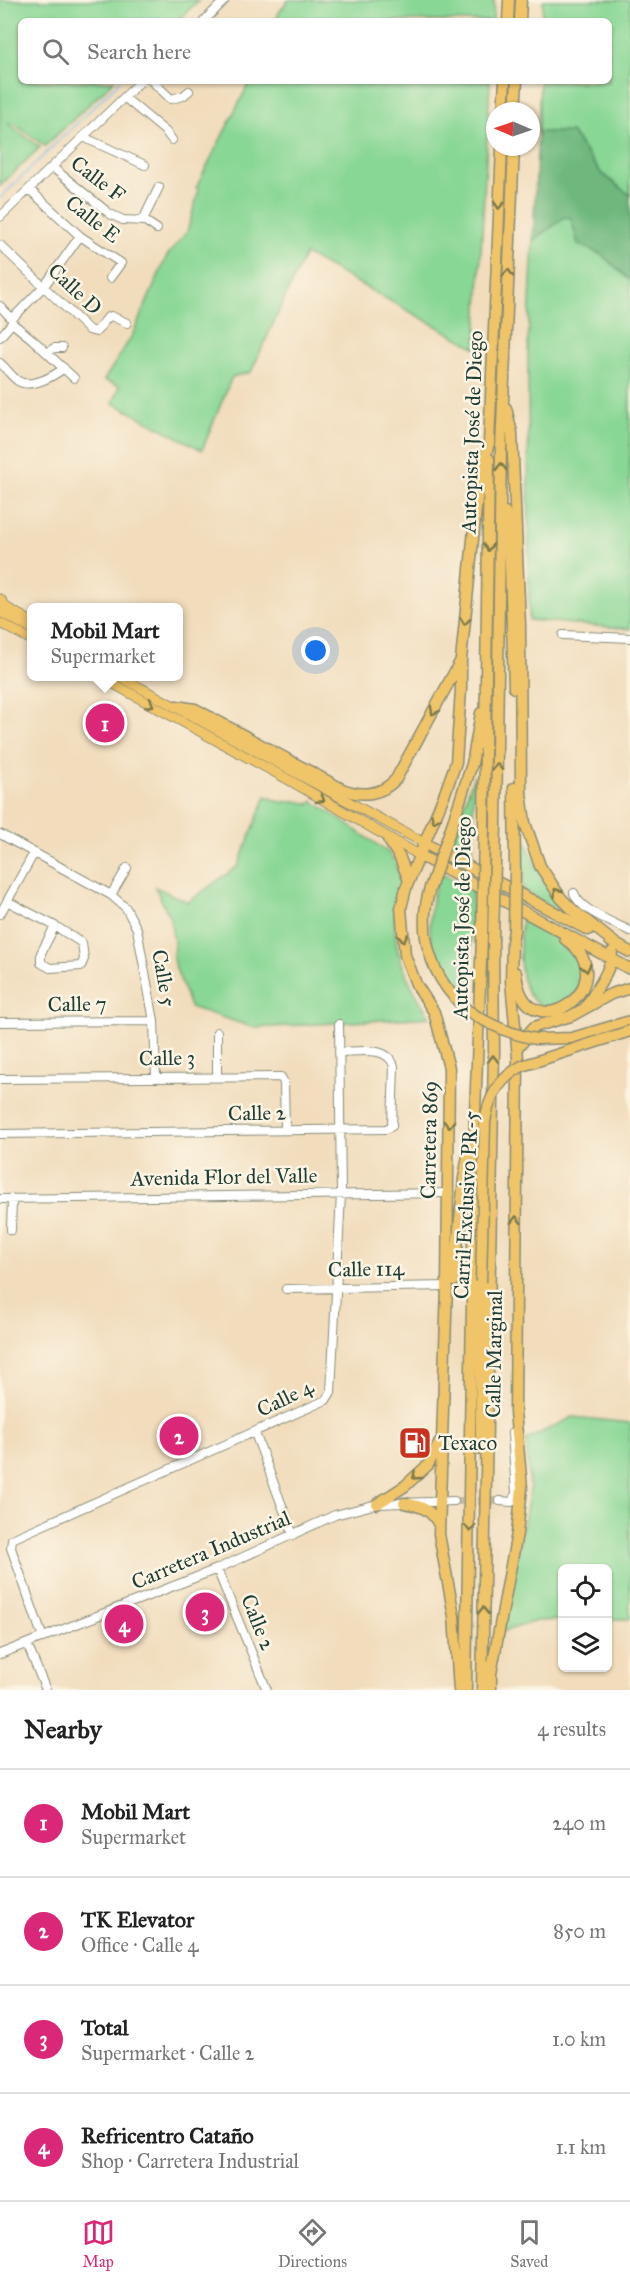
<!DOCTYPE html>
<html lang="en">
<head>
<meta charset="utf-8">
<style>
  :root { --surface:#fff; --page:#f2f2f2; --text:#222; --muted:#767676; --line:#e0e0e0; --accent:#db2777 }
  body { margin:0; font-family:"IM FELL Great Primer",serif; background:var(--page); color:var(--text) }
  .controls { position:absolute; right:18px; bottom:18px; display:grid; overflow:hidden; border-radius:9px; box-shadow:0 2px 4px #0004 }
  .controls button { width:54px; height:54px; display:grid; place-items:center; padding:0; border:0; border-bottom:2px solid var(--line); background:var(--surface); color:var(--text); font:30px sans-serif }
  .compass { position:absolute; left:486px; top:102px; width:54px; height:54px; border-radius:50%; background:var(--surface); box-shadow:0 2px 4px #0004; rotate:272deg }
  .you { position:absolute; left:316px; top:651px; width:21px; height:21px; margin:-15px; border:4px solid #fff; border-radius:50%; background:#1a73e8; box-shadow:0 0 0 9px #1a73e833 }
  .badge { display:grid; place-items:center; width:39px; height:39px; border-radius:50%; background:var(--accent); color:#fff; font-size:20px; font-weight:700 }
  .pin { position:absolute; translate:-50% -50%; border:3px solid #fff; box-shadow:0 2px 6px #0006 }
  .popup { position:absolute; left:27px; top:603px; width:156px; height:78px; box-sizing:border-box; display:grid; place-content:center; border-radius:9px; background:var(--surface); filter:drop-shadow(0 2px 4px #0005); font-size:20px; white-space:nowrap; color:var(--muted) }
  .popup b { font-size:22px; color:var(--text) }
  .popup::after { content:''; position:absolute; left:50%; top:100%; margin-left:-12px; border:12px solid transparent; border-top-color:var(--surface) }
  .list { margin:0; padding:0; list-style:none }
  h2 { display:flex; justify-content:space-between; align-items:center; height:78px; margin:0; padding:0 24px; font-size:26px }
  h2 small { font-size:20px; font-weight:400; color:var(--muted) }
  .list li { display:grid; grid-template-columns:39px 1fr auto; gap:18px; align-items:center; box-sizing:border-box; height:108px; padding:0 24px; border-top:2px solid var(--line) }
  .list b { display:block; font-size:22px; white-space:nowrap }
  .list p { margin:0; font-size:20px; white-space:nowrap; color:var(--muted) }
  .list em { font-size:20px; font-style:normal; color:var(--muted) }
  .icon { flex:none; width:33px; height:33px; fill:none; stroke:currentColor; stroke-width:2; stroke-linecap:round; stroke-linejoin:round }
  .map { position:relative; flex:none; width:630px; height:1690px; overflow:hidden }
  .search { position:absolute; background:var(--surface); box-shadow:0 2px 4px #0004; left:18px; right:18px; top:18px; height:66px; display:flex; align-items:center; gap:15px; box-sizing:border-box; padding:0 21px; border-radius:9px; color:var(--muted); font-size:22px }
  .sheet { height:510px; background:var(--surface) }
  nav { display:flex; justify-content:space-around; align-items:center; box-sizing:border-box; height:84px; border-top:2px solid var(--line); background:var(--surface); font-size:16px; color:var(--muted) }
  nav a { display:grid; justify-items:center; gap:3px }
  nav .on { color:var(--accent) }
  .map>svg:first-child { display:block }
  .green { fill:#89d795; stroke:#548a64; stroke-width:1.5 }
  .forest { fill:#6eb87e; stroke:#467a59; stroke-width:1.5 }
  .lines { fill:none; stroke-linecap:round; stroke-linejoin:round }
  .stream { stroke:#74b7e9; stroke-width:1.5 }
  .minor-tunnel { stroke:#c7bca0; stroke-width:8; stroke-dasharray:8 4; stroke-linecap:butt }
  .minor-casing { stroke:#888c78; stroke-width:10 }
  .major-casing { stroke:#888c78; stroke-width:11 }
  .highway-casing { stroke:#888c78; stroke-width:13 }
  .minor { stroke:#fff; stroke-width:8 }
  .major { stroke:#f0c469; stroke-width:9 }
  .highway { stroke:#f0c469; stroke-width:10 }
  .highway-bridge-casing { stroke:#888c78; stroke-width:13; stroke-linecap:butt }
  .highway-bridge { stroke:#f0c469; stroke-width:10 }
  .oneway { stroke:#7d7a4c }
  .labels { text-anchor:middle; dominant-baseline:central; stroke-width:5; stroke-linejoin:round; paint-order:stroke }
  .street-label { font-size:21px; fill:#1f3d34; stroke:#fcf5e5 }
  .poi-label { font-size:21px; fill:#1f3d34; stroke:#fcf5e5; text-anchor:start }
</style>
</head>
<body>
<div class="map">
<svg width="630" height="1690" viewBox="0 0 630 1690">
  <rect width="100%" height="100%" fill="#fcf5e5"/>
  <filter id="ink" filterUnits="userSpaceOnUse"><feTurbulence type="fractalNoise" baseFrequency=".0167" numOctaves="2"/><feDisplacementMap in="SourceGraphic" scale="12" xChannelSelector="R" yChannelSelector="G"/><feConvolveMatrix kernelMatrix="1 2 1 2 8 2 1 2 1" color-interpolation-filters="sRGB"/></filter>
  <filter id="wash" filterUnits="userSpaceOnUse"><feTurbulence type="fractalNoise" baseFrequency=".008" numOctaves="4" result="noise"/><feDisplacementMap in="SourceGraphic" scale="24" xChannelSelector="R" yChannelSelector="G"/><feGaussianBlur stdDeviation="1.35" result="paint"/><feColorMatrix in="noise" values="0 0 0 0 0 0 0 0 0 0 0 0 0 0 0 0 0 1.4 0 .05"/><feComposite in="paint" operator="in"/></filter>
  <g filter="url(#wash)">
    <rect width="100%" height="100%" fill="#f1dcbb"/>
    <path class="green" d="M0,0h199l-22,21h-156v60h93l-69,65 -31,-22h-5l31,23 -40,39z
      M288,0h206l-1,21h-216l1,-7z
      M543,0h87v195l-29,-22 -30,-41h-33l2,-51h69v-60h-67z
      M250,81h240l-14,267 -171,-94 -54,118 -19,5 -30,73 -89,-47 7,-17 -16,-6 28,-44 35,-80 20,-24 12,-42 -3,-2z
      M565,217l6,1 8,26 23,11 28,25v349l-101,-9 -1,-276 5,-103z
      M474,775l-2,86 -23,-12z
      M266,796l14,6 16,-1 14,3 3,-3 75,51c24,30 3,46 7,80 3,32 18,59 35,85l-175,11 -65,-21 -17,-47 1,-18 -4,-24 -15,-31 33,15 50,-36z
      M519,829h3c11,35 21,55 46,83l-1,3 -44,-25z
      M440,872l32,18 -2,114c-43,-37 -49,-80 -30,-132z
      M522,917c20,13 59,29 62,56 0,8 -7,20 -10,27 -7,2 -16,7 -23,7 -38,-1 -32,-65 -29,-90z
      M573,1417l57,6v196h-22v-51h-46v52l-26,1 -34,11 28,-141 -4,-51z"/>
    <path class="forest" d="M538,132h33l30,41 29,22v85l-28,-25 -24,-11 -7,-26 -6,-1 -32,24z"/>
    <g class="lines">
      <path class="stream" d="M0,198l120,-117"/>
    </g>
  </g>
  <g filter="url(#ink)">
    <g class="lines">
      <path class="minor-tunnel" d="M454,1501h46"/>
      <g class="minor-casing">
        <path id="minor" d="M204,21l21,-21
          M152,81l19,18 12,-3 6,-5
          M125,98l41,34 6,8
          M83,137l62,28
          M52,167l58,47 13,6 22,1 12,8
          M29,189l51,47 41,27 -11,15
          M0,217l141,-136
          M139,220h4l16,-33
          M0,245l89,85 7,2 12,-15 3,-1 16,7
          M0,306l12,13
          M12,323l20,16 42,39
          M0,337l12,-14v-4l33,-34 35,-49
          M47,353l7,-5h8
          M0,363c6,5 11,13 18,18 13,8 36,-5 46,-13
          M563,635l67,3
          M0,834l111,61 15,13 11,21 17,92 2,56
          M574,893c5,17 40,30 56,38
          M111,895l16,-27
          M7,901l48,25
          M0,914l34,-61
          M55,926l27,17 2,16 -3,7 -31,2 -9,-5v-10z
          M0,1022l154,-1
          M217,1032v44
          M0,1079l281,-2 3,6 1,47
          M0,1134l386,-5 6,-3 2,-60c-7,-21 -36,-14 -55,-14
          M0,1199l449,-6
          M11,1230l1,-31
          M286,1289l161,-3
          M255,1433l38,102
          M500,1501l12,1 4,-9 -4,-60
          M217,1569l50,121
          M43,1638l-32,-90 1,-9 314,-139 5,-8 10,-198 -2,-170
          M27,1644l19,46
          M0,1654l217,-85 118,-54 42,-11 77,-3"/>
      </g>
      <g class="major-casing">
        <path id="major" d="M0,599l7,9 25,14
          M0,612l32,17
          M0,623l32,17
          M99,676l190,104 130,75
          M119,676l305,167"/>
      </g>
      <g class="highway-casing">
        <path id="highway" d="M508,21l1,-21
          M520,21l1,-21
          M503,111l2,-30
          M515,111l2,-30
          M506,408l6,25 8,192 1,168 4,30 15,43 21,32 13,13 42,33
          M489,443l13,-296
          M505,512l4,20 5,156
          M176,706l19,3 147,80c20,8 40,6 54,-10l65,-119
          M514,788l1,81
          M484,825l5,-366
          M496,826l5,-377 13,-302
          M451,828l21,-64 9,-51
          M388,839l12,19 9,23
          M424,843l164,87
          M419,855l211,114
          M430,888c-14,44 1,90 36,121
          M610,941l20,11
          M516,973c9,85 114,10 49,-34
          M585,1008c10,-17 26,-36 27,-56
          M536,1039l36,-1 58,-17
          M522,1043l4,-7 8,-9 37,-11 40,-22 19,-6
          M454,1281l10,-103 6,-33
          M481,1450v-168
          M404,1503c17,3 27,6 35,22
          M377,1504l28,-18 23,-21 13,-25
          M491,1674l26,-141 5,-45 -7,-76 3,-354 -7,-77 1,-39 2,-12
          M459,1690l-5,-74 -15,-82 8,-248 2,-218 -15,-56 -18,-28 -11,-29 -4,-47 5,-20 39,-95 11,-31 5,-72v-30l17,-171 12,-51
          M466,1690l9,-578 7,-175
          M482,1690l12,-640 -1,-111
          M491,1690v-22"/>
      </g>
      <use href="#minor" class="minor"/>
      <use href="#major" class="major"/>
      <use href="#highway" class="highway"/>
      <g class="highway-bridge-casing">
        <path id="highway-bridge" d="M430,888l21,-60
          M514,930l1,-61
          M482,937l2,-112
          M493,939l3,-113
          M466,1009c22,16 44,25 70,30
          M481,1282l4,-159c3,-25 15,-45 37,-57l108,-35"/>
      </g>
      <use href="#highway-bridge" class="highway-bridge"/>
    </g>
    <defs><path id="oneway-chevron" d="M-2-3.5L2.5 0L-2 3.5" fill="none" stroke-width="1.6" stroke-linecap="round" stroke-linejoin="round" transform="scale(1.5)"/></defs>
    <g class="oneway">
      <use href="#oneway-chevron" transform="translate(499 205) rotate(93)"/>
      <use href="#oneway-chevron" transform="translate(508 273) rotate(-87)"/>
      <use href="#oneway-chevron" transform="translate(501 467) rotate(-90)"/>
      <use href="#oneway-chevron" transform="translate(488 547) rotate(91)"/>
      <use href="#oneway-chevron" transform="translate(465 621) rotate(96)"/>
      <use href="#oneway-chevron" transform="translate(150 704) rotate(28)"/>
      <use href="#oneway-chevron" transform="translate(434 711) rotate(119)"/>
      <use href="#oneway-chevron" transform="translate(497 767) rotate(-89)"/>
      <use href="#oneway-chevron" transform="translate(321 799) rotate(30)"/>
      <use href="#oneway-chevron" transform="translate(435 819) rotate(113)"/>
      <use href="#oneway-chevron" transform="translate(557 892) rotate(-126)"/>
      <use href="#oneway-chevron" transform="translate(403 938) rotate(83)"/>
      <use href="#oneway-chevron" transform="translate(586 968) rotate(77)"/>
      <use href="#oneway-chevron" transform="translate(493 1059) rotate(-89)"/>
      <use href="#oneway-chevron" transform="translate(449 1124) rotate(90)"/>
      <use href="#oneway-chevron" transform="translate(516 1220) rotate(-89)"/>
      <use href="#oneway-chevron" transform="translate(416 1476) rotate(138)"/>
      <use href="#oneway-chevron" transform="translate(470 1528) rotate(91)"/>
      <use href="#oneway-chevron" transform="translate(483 1611) rotate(-89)"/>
    </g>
  </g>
  <defs>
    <g id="fuel-square" transform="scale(1.725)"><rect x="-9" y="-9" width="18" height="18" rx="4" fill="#c8321e" stroke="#fcf5e5"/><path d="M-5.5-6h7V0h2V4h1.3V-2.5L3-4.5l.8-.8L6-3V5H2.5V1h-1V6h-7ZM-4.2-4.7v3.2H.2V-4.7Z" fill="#fff"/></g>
  </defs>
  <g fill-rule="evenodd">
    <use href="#fuel-square" x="415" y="1443"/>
  </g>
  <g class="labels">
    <g class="street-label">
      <text transform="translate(98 179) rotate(37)">Calle F</text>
      <text transform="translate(93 219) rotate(38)">Calle E</text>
      <text transform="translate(75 289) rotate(43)">Calle D</text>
      <text transform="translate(472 432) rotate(-88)">Autopista José de Diego</text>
      <text transform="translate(462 918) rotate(-89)">Autopista José de Diego</text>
      <text transform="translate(164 978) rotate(80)">Calle 5</text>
      <text transform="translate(77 1004) rotate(-1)">Calle 7</text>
      <text transform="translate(167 1058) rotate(-1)">Calle 3</text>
      <text transform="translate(257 1113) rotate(-1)">Calle 2</text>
      <text transform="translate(429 1140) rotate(-89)">Carretera 869</text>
      <text transform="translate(224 1177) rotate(-1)">Avenida Flor del Valle</text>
      <text transform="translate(466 1205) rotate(-87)">Carril Exclusivo PR-5</text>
      <text transform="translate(366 1269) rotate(-1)">Calle 114</text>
      <text transform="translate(494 1354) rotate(-89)">Calle Marginal</text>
      <text transform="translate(285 1398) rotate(-26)">Calle 4</text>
      <text transform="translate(211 1550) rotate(-23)">Carretera Industrial</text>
      <text transform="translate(258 1622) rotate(68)">Calle 2</text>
    </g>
    <g class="poi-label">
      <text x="438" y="1443">Texaco</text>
    </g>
  </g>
</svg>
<div class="controls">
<button><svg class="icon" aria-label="locate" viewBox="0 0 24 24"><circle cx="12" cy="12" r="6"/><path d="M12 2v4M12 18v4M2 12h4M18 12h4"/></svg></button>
<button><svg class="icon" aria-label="layers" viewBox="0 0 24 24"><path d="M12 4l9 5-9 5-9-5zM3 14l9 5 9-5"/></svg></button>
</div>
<svg class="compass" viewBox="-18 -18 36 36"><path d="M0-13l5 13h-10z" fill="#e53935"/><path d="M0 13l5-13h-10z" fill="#767676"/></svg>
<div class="you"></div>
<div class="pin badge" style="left:105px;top:723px">1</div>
<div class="popup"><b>Mobil Mart</b>Supermarket</div>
<div class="pin badge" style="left:179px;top:1436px">2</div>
<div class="pin badge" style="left:205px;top:1612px">3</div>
<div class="pin badge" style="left:124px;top:1624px">4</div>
<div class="search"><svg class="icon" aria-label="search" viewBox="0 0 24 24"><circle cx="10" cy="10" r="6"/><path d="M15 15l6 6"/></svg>Search here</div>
</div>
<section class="sheet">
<h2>Nearby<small>4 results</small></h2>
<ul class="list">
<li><span class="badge">1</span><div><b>Mobil Mart</b><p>Supermarket</p></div><em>240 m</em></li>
<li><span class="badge">2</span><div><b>TK Elevator</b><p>Office · Calle 4</p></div><em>850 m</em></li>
<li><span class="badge">3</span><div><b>Total</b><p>Supermarket · Calle 2</p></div><em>1.0 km</em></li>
<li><span class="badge">4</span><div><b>Refricentro Cataño</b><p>Shop · Carretera Industrial</p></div><em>1.1 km</em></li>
</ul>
</section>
<nav>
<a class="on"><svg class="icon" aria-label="map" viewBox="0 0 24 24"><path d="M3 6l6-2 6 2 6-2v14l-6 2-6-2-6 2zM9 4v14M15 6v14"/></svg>Map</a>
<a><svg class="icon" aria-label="directions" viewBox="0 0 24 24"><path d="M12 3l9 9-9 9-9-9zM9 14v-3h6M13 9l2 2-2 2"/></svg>Directions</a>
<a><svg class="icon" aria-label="saved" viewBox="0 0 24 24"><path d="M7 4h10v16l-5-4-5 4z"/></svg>Saved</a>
</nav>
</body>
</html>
